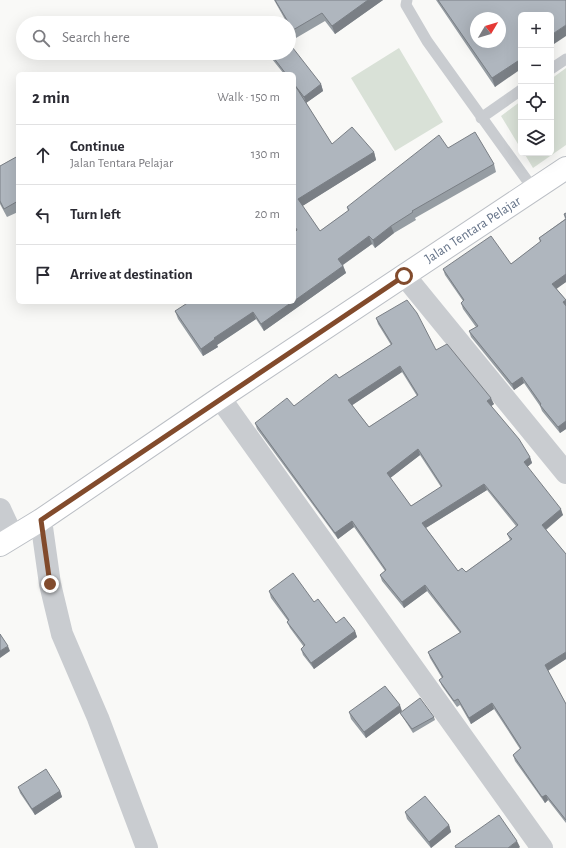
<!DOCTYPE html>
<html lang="en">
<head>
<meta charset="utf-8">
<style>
  :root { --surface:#fff; --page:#f7f7f7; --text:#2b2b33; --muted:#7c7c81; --line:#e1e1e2 }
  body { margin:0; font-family:"Alegreya Sans",sans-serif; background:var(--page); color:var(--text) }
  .controls { position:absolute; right:12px; top:12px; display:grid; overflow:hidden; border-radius:6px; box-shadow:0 4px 16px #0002 }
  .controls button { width:36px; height:36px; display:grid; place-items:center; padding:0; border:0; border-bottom:1px solid var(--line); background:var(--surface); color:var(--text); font:20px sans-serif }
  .compass { position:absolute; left:470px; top:12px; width:36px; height:36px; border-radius:50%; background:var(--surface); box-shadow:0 4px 16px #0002; rotate:52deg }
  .stop { position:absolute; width:12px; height:12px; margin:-9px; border:3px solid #824b2c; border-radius:50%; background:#fff }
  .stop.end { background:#824b2c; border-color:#fff; box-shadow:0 1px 4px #0008 }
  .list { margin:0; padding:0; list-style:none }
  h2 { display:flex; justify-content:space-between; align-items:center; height:52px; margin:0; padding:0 16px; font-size:17px }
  h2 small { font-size:13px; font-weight:400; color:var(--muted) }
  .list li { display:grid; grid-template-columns:26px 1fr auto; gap:12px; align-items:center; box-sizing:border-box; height:60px; padding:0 16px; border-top:1px solid var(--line) }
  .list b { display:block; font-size:15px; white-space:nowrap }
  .list p { margin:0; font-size:13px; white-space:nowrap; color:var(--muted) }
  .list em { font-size:13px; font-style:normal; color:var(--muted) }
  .icon { flex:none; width:22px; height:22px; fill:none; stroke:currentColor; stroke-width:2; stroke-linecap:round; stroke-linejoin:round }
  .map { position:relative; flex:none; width:566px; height:848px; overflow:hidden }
  .search { position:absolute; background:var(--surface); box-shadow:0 4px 16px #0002; left:16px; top:16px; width:280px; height:44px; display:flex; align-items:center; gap:10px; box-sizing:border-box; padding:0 14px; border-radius:22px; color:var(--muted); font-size:15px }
  .panel { position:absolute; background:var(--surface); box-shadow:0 4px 16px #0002; left:16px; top:72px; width:280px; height:232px; border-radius:6px }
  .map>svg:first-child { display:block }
  .green { fill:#d9e1d7 }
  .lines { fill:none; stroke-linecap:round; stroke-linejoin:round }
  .secondary-casing { stroke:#bbbfc5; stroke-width:24 }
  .service { stroke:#c9ccd0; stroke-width:11 }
  .minor { stroke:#c9ccd0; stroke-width:22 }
  .secondary { stroke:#fff; stroke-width:22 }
  .wall { fill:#969da3; fill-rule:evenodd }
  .shaded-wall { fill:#7a7f85 }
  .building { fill:#afb6be; stroke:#7a7f85; fill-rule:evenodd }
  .route { stroke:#824b2c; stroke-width:5 }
  .labels { text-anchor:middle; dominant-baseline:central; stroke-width:4; stroke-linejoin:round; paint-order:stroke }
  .street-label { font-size:14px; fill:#667489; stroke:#fff }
</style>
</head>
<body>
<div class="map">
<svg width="566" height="848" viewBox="0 0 566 848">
  <rect width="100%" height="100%" fill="#f9f9f7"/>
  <path class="green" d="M399,48l44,74 -48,29 -44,-73z
    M566,68v77l-33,23 -9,-15h27v-74z
    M521,101v48l-20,-33z"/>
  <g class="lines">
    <g class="secondary-casing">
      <path id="secondary" d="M0,545l41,-25 179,-122 346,-230"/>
    </g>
    <path class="service" d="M407,0l-1,5 21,36 107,149
      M551,69l15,-10
      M481,118l40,-28"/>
    <path class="minor" d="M404,275l162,198
      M220,398l322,450
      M0,509l13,28
      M41,520l9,64 12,50 36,84 49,130"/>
    <use href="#secondary" class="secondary"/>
  </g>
  <path class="wall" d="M274,0h109l-48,34 -10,-13 -29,17 -7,-11v-4h-2z
    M436,0h130l-15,15 -56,72z
    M270,53l51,31 2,7 -17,12 26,41 42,8 2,8 -74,46 18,25 28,-20 -1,-4 101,-59 46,16 2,8 -81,46 1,2 -22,13 -19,15 -3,-4 -29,21 3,8 -82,58 -8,-12 -39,26 1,2 -15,9 -25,-37 -3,-8 119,-9 2,-71 -2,-3v-154h-10l-12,-15z
    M18,156v56l-11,5 -7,-13v-38z
    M566,213v69l-10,6 10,12v129l-6,4 -18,-22 -2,-5 -16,-23 -10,7 -43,-53 -2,-6 7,-4 -13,-18 -2,-6 2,-2 -18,-26 -2,-6 68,-5 29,-22 -1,-4 26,-19 -1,-5z
    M376,318l60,32 58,54 -3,2 39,51 2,6 -5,4 36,48 -17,15 20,24v105l-18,12 18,33v119l-18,-23 -3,3 -30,-42 -2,-6 7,-6 -26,-40 -23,15 -11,-19 -3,2 -15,-21 -3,-6 3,-2 -12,-20 -2,-6 32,-19 -33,-42 -23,17 -22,-27 -2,-6 5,-4 -31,-44 -16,12 -81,-110 -2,-6 39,-17 45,-28 52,-33 -13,-21zM402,372l15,24 -48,31 -17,-22zM420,455l21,32 -30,19 -21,-28zM487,490l29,36 -9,8 3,6 -44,32 -8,-1 -32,-43z
    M269,591l45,11 22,21 19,8 2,6 -43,32 -11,-14 -2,-6 3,-2 -14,-19 -3,-6 1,-1 -17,-23z
    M402,711l-36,27 -15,-19 -2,-7z
    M400,713l34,4 1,3 -22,13 -11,-17z
    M18,787l42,4 2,6 -27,18 -15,-22z
    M405,812l44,13 2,7 -20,16 -24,-29z"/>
  <path class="shaded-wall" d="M368,0h15l-48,34 -3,-8z
    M566,25v11l-15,10v-11z
    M521,56v13l-26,18 -3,-9z
    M321,84l2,7 -17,12 -2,-6z
    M374,152l2,8 -75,47 -3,-8z
    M391,226l3,7 -19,15 -2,-8z
    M369,236l3,8 -31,22 -3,-7z
    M343,266l3,7 -82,58 -3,-7 31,-22h2v-1z
    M566,274v8l-11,8 -3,-6z
    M566,300v8l-3,-6z
    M253,312l3,7 -39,26 1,2 -15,9 -2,-7 13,-11z
    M400,366l2,6 -51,34 -3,-6z
    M522,377l2,6 -10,7 -2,-6z
    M491,398l3,6 -4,3 -3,-6z
    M566,421v8l-6,4 -2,-6z
    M418,449l2,6 -31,24 -2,-6z
    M530,457l2,6 -6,5 -2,-6z
    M484,484l3,6 -63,39 -2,-6z
    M561,509l2,6 -19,16 -2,-6z
    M352,521l2,6 -16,12 -3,-6z
    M425,585l2,6 -23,17 -2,-6z
    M355,631l2,6 -43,32 -3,-6z
    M8,646l2,5 -10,7v-7z
    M566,652v7l-19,12 -2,-6z
    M492,703l2,6 -23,15 -2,-6z
    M400,705l2,6 -36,27 -2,-6z
    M60,791l2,6 -27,18 -3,-6z
    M546,795l2,5 -3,3 -3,-6z
    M449,825l2,7 -20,16 -2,-6z
    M517,841l3,6 -1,1h-11z"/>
  <path class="building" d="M275,0h93l-36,26 -10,-13 -29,17z
    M438,0h128v25l-15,10v-20h-30v41h-1l1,3 -29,19zM476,18h24v24h-24z
    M289,43l32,41 -17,13 -10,-13v-10h-8l-16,-21h19z
    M296,87l36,57 20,-17 22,25 -76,47 22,32 29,-21 -2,-3 92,-72 9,13 27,-16 19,32 -82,47 1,1 -22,14 -18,14 -4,-4 -31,23 5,7 -49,35v-68l3,-3 -3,-5v-137z
    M18,156v45l-14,8 -4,-8v-35z
    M566,213v5l-2,-4z
    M566,219v55l-14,10 14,16 -3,2 3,4v115l-8,6 -18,-22 1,-1 -19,-27 -10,7 -43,-53 9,-5 -17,-23 3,-3 -21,-31 48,-33 20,28 30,-23 -2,-3z
    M407,300l10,13 19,37 11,-6 44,54 -4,3 32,38 11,18 -6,5 37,47 -19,16 24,29v98l-21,13 21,39v116l-20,-25 -4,2 -29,-42 8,-7 -29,-45 -23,15 -11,-19 -4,2 -15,-21 4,-3 -15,-25 33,-20 -36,-47 -23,17 -22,-27 6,-5 -34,-49 -17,12 -80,-110 32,-25 7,8 42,-32 3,4 53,-34 -16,-26zM400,366l18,29 -49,32 -21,-27zM418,449l24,37 -31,20 -24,-33zM484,484l34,41 -11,9 5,5 -46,33 -4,-4 -4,3 -36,-48z
    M189,302h103l-31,22 -8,-12 -39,26 1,1 -14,10 -26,-38z
    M293,573l21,29 4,-3 18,24 8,-6 11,14 -44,32 -10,-14 4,-4 -18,-23 2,-2 -20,-29z
    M0,634l8,12 -8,5z
    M385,686l15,19 -36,27 -15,-20z
    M420,698l14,19 -22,12 -12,-16z
    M46,769l14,22 -28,18 -14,-22z
    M425,796l24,29 -20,17 -24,-30z
    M499,815l18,26 -9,7h-52l-1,-2z"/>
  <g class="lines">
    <path class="route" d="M50,584l-9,-64 363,-244"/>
  </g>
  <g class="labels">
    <g class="street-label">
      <text transform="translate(473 230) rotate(-33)">Jalan Tentara Pelajar</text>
    </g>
  </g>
</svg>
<div class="controls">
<button>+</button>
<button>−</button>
<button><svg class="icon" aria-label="locate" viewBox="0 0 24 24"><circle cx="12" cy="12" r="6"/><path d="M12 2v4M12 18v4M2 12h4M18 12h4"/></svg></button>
<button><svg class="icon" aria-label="layers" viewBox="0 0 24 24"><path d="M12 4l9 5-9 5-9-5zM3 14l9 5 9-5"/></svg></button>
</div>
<svg class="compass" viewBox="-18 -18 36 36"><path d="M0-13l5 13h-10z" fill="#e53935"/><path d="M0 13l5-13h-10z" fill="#7c7c81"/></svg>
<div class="stop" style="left:404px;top:276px"></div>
<div class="stop end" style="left:50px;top:584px"></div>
<div class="search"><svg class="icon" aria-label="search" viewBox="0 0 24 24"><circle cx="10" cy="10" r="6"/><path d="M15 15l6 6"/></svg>Search here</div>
<section class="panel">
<h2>2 min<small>Walk · 150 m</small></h2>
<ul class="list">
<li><svg class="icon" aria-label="ahead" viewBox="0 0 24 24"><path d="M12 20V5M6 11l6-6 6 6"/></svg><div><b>Continue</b><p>Jalan Tentara Pelajar</p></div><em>130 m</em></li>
<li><svg class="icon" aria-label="left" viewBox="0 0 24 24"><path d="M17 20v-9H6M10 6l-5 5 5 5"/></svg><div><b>Turn left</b></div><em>20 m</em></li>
<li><svg class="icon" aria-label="arrive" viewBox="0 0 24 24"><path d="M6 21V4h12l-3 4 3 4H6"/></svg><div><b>Arrive at destination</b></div></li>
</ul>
</section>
</div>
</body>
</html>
